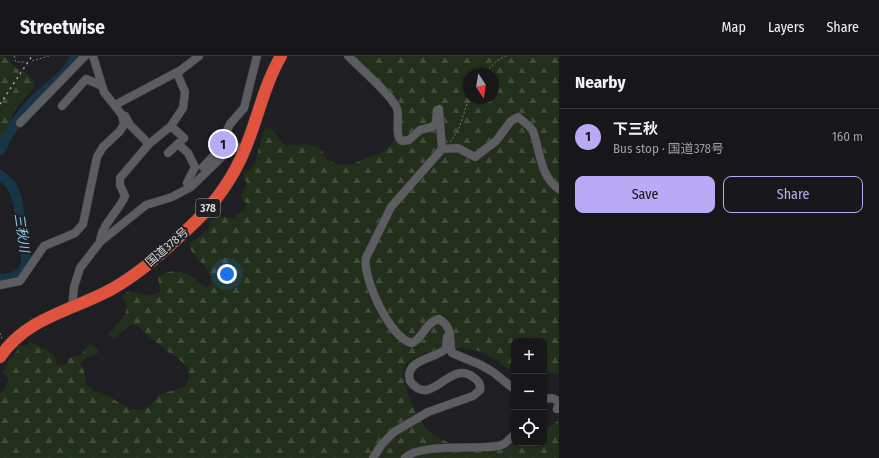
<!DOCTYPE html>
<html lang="en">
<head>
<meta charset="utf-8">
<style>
  :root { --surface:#17171a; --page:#202023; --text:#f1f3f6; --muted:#9e9fa2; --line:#363639; --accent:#baaaf6 }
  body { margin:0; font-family:"Fira Sans Condensed","Noto Sans JP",sans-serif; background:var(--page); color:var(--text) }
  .controls { position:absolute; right:12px; bottom:12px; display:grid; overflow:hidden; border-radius:8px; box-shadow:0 1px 3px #0004 }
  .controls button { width:36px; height:36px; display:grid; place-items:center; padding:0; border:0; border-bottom:1px solid var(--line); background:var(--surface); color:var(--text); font:20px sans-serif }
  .compass { position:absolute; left:463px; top:12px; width:36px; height:36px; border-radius:50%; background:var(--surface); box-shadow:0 1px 3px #0004; rotate:168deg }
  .you { position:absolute; left:227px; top:218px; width:14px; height:14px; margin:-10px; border:3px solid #fff; border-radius:50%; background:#1a73e8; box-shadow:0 0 0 6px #1a73e833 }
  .badge { display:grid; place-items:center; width:26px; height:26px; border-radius:50%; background:var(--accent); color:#111; font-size:13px; font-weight:700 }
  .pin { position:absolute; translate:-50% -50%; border:2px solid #fff; box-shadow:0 1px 4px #0006 }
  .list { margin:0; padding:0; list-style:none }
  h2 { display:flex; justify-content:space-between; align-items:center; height:52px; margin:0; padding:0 16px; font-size:17px }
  h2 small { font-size:13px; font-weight:400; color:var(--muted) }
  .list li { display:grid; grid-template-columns:26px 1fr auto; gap:12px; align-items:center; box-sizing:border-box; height:56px; padding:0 16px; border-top:1px solid var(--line) }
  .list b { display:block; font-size:15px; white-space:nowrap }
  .list p { margin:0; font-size:13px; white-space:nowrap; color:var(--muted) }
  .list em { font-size:13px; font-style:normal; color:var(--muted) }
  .actions { display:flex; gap:8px; padding:12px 16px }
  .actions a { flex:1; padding:9px 0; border:1px solid var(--accent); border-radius:8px; text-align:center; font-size:14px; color:var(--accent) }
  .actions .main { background:var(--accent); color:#111 }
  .icon { flex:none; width:22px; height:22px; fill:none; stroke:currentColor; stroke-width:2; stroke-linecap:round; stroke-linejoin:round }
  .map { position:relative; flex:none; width:559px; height:402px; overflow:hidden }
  header { display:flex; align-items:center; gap:24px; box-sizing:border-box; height:56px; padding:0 20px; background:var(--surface); border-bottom:1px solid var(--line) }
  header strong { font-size:19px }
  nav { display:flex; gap:22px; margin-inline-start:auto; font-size:14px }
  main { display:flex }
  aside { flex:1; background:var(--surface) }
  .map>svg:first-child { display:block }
  .forest { fill:url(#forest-firs); fill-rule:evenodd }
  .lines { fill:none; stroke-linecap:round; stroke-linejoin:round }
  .river { stroke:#163648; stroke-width:10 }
  .minor-casing { stroke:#3b3b3d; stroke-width:9 }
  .highway-casing { stroke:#3b3b3d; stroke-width:13 }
  .path { stroke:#79797c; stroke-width:1; stroke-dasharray:2 2; stroke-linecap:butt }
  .minor { stroke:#5c5d61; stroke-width:8 }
  .highway { stroke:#df523d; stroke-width:12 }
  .rail { stroke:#a4a4a6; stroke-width:1.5; stroke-dasharray:2 4; stroke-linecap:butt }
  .labels { text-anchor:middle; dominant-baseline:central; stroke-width:4; stroke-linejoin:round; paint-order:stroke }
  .shield { fill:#1f1f23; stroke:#a0a0a3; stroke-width:1 }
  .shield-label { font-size:11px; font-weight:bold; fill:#d8d8da }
  .street-label { font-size:12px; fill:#d8d8da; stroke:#1f1f23 }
  .water-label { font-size:13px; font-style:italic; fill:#90cbef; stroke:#1f1f23 }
</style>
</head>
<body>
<header>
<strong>Streetwise</strong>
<nav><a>Map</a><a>Layers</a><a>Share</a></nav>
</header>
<main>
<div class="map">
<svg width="559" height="402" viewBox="0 0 559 402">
  <defs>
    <pattern id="forest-firs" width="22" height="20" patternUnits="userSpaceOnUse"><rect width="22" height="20" fill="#222f1b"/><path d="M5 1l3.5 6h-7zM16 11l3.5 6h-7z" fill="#414c3c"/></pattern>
  </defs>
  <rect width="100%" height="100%" fill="#1f1f23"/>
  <path class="forest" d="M0,0h5c3,3 6,7 9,10 9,7 18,7 21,20l-22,26 -2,9 -11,20z
    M349,0h210v317l-15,-1v-31h-30v32c-11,-7 -21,-17 -33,-21 -19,-8 -66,-4 -77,16 -5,10 13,50 21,59 8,8 21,16 32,18 18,4 37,-3 55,-3 8,0 21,1 32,1v-13l15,-10v38h-559v-65l4,-2 5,-12 -7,-7 8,-13 7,-8 1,-5 9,-1 3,-3c2,0 24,12 24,13 2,2 2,7 3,10l9,-1 3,-6 12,-3 9,-11 7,4 1,5 -15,7 -3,5 4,6 2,13 8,7 8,2 29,16 12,1 6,-3 10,-12 27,-9 3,-8 -1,-9 -7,-8 -22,-16 -22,-20h-7l-15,13 -7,-4 17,-19 2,-7 -5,-12c9,-13 25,7 38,-5l-2,-14c19,-13 32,-2 48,10l4,-1c5,-20 -18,-25 -21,-42l19,-14 2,-9 10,-5 13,2 12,-9 1,-6 -4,-4 -1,-5 5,-7 1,-4 -4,-6 1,-5c3,-1 7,-3 9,-5 3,-3 7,-29 12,-38l5,-1c6,4 9,12 15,18l21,-2 9,2 7,5 5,9 13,5 12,-1 33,-13 16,-20 1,-6 -2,-14zM469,18h24v24h-24z"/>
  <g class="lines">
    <path class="river" d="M0,94c8,-16 17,-31 29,-44 13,-17 39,-29 46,-50
      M0,119c3,4 9,6 11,10 8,12 8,28 10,42 5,24 15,52 -21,52"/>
    <g class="minor-casing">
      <path id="minor" d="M348,0c11,11 46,41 49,53 3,8 -3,28 5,32l7,-1 11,-10 12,-3 4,-4 1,-13 2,-1 3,40 -51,58 -25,51c-4,19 25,82 46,85 11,-4 13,-21 27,-24 16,10 9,21 13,34l29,12 12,7 21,17
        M115,49l66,-35 18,-14
        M62,50l24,-27 14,6
        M125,60l5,9 19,19
        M20,67l65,-67
        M178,88l10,9 7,14 -8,16
        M442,93l16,-1 17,9 21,-16 15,-20 7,-4 11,9 4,5c7,19 7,46 26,58
        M168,97l16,-15 -13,-12
        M203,111l13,-14 14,-29 14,-16 13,-52
        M100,186c1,-17 19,-31 25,-46l-5,-11v-7l29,-34 22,-18 12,-18 2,-16 -8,-19
        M0,229l20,-4 24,-35 31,-13 8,-9 14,-67 6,-10 17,-16 4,-7 -2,-9 -18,-23 -11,-36
        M72,252l2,-21 6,-19 20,-26 46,-37 26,-8 19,-10 38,-37c6,-3 10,-4 16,-1
        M544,343c7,-1 10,-2 15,4l-2,6
        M373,402l9,-14 12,-12 34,-20 45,-16 7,-6c1,-6 -2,-10 -7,-13 -24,-18 -42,33 -63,4 -6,-20 21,-22 33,-30l3,-3 1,-11
        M405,402c15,-15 70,-8 93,-12l6,-2 10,-9"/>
    </g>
    <g class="highway-casing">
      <path id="highway" d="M0,301c27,-40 72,-46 112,-68 30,-17 57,-42 82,-66 22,-21 40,-47 51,-74 13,-31 19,-64 36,-93"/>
    </g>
    <path class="path" d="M14,0l2,6h10
      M32,5l17,-5
      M483,18l15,-14 8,-4
      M450,86l8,-11 11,-33
      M0,277l2,6"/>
    <use href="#minor" class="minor"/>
    <use href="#highway" class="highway"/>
    <path class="rail" d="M0,48l32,-48"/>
  </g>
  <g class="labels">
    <rect class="shield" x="196" y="143" width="24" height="18" rx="3"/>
    <g class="shield-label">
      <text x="208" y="152">378</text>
    </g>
    <g class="street-label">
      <text transform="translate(167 191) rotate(-41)">国道378号</text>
    </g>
    <g class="water-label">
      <text transform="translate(22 177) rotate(82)">三秋川</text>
    </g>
  </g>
</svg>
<div class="controls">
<button>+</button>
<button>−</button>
<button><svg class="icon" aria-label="locate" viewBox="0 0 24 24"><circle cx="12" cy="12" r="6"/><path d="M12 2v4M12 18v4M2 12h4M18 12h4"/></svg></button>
</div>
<svg class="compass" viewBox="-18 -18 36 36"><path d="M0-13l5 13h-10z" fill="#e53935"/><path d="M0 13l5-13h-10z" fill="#9e9fa2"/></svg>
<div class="you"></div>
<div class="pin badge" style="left:223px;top:88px">1</div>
</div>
<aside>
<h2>Nearby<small></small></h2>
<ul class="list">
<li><span class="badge">1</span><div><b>下三秋</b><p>Bus stop · 国道378号</p></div><em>160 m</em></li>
</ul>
<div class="actions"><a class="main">Save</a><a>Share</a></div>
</aside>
</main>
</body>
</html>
